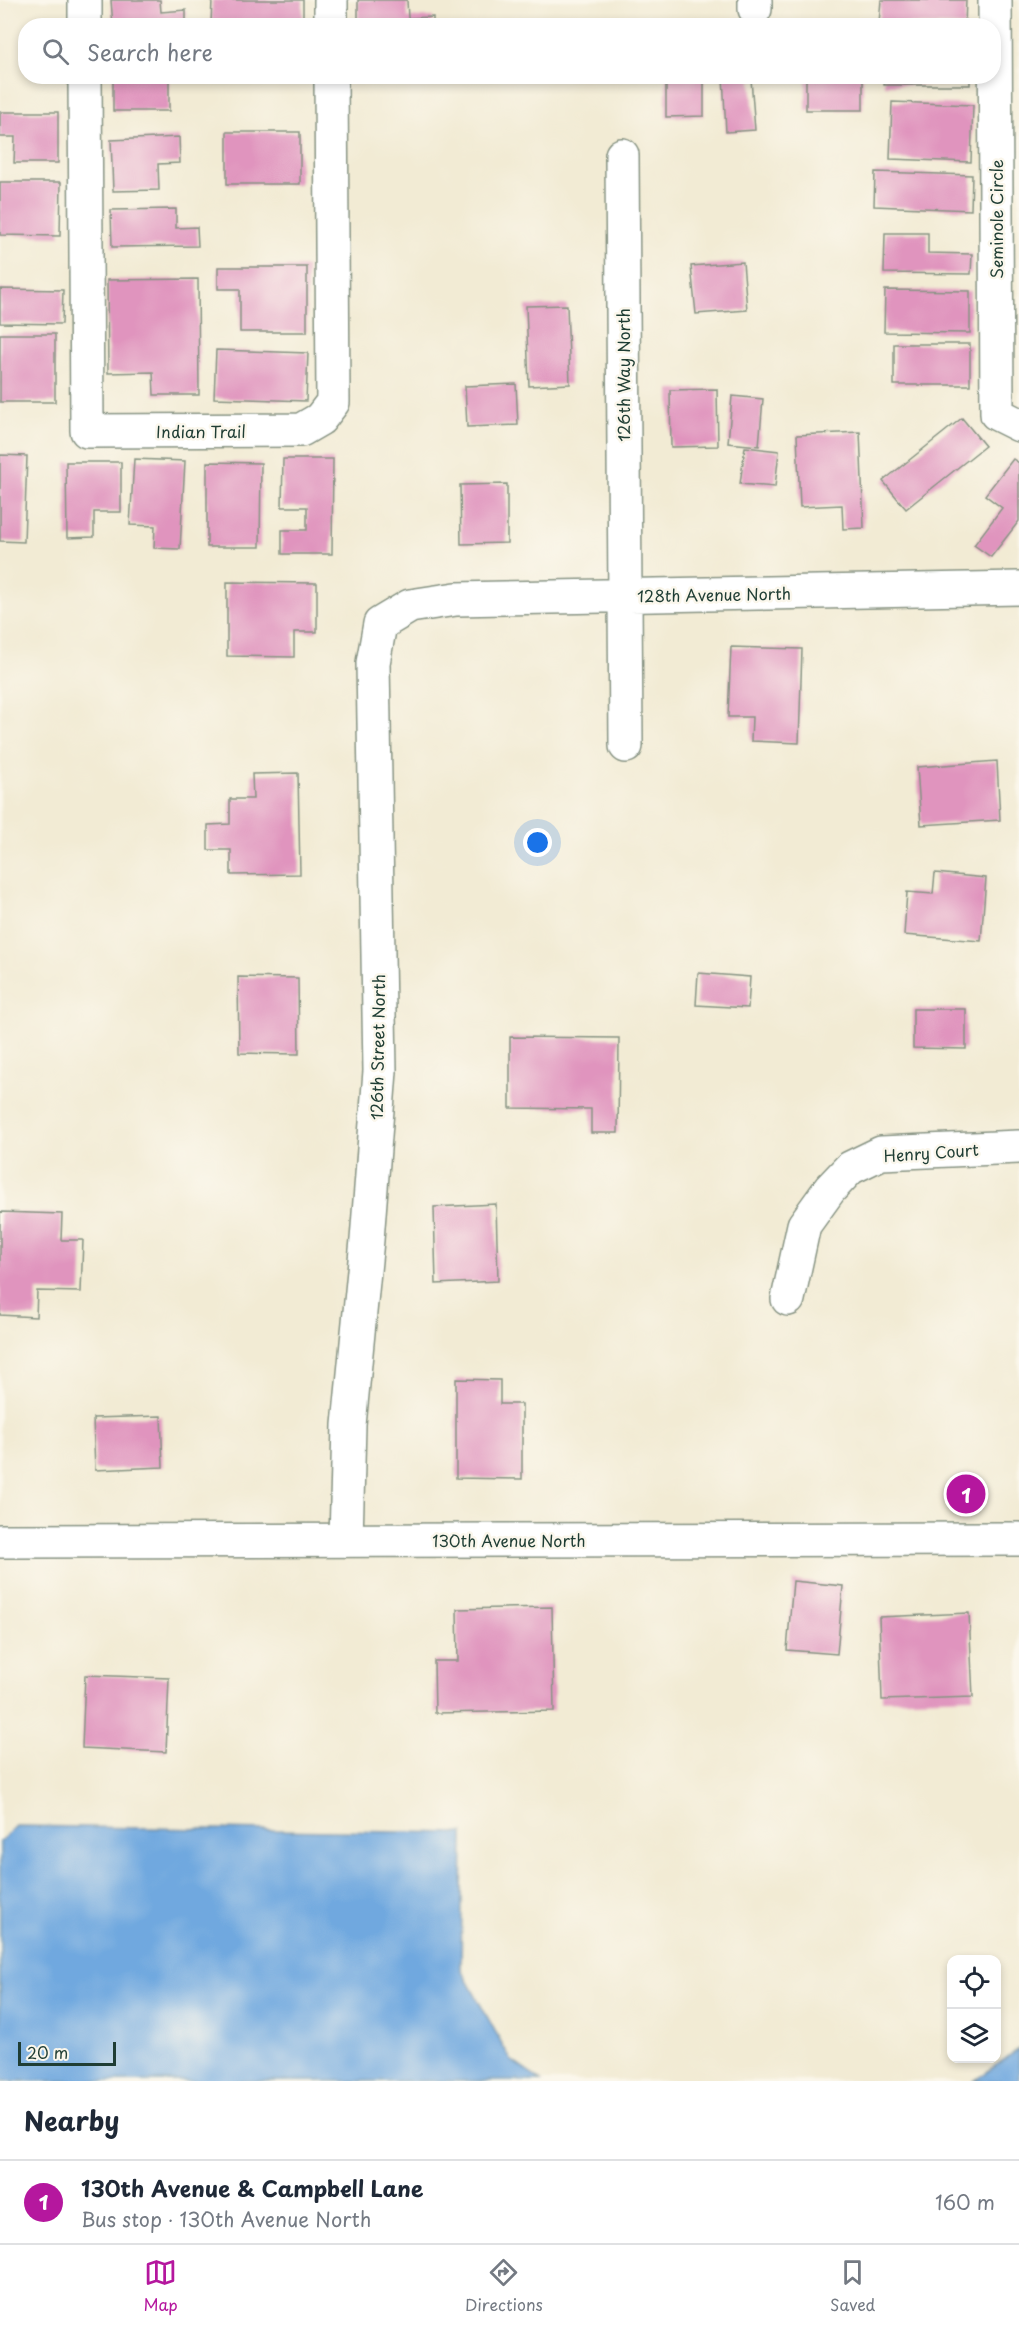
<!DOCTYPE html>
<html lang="en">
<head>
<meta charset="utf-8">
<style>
  :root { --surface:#fff; --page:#f6f6f7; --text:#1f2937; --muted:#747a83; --line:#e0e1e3; --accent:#b5179e }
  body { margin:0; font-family:"Playpen Sans",sans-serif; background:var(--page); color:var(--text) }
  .controls { position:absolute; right:18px; bottom:18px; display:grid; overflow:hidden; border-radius:12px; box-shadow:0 3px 9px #0003 }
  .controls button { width:54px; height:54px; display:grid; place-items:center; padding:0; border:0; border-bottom:2px solid var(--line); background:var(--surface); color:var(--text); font:30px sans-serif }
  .scale { position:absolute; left:18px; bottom:15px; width:98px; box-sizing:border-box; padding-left:6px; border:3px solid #1f3d34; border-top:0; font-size:16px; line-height:21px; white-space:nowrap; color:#1f3d34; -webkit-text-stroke:4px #fbf7ec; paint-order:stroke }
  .you { position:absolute; left:538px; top:843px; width:21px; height:21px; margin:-15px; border:4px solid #fff; border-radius:50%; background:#1a73e8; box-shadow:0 0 0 9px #1a73e833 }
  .badge { display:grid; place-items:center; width:39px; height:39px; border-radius:50%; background:var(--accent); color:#fff; font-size:20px; font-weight:700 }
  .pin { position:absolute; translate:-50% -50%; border:3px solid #fff; box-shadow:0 2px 6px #0006 }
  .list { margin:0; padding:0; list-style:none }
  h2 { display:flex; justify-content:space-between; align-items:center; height:78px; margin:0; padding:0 24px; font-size:26px }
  h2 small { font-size:20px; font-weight:400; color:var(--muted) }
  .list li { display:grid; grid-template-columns:39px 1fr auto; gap:18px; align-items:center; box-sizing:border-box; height:84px; padding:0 24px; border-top:2px solid var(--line) }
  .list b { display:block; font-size:22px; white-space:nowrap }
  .list p { margin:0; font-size:20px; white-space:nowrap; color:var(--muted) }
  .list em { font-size:20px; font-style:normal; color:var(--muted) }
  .icon { flex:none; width:33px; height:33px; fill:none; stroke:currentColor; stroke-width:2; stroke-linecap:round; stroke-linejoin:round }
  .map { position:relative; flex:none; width:1019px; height:2081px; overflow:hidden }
  .search { position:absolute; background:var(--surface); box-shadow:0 3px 9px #0003; left:18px; right:18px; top:18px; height:66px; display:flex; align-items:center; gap:15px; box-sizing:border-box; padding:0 21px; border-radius:24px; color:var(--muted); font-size:22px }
  .sheet { height:162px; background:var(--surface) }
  nav { display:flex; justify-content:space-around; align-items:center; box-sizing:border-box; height:84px; border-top:2px solid var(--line); background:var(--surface); font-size:16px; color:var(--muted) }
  nav a { display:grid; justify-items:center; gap:3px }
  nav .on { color:var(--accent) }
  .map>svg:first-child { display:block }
  .water { fill:#70a8df; stroke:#48728a; stroke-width:1.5 }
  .building { fill:#e094be }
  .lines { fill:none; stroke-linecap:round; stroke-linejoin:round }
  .minor-casing { stroke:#889484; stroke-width:36 }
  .tertiary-casing { stroke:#889484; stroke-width:36 }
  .minor { stroke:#fff; stroke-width:33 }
  .tertiary { stroke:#fff; stroke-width:33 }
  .labels { text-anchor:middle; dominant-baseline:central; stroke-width:5; stroke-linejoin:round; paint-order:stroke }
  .street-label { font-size:16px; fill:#1f3d34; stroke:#fbf7ec }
</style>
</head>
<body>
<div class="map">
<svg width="1019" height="2081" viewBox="0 0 1019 2081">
  <rect width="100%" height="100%" fill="#fbf7ec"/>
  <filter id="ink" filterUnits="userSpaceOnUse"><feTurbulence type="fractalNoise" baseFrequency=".0167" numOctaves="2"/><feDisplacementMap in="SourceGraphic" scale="12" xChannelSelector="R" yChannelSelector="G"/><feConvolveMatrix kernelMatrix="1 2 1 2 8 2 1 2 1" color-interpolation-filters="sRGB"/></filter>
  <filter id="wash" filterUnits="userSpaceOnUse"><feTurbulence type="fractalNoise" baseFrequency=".008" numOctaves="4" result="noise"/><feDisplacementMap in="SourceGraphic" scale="24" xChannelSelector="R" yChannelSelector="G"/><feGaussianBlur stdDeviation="1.35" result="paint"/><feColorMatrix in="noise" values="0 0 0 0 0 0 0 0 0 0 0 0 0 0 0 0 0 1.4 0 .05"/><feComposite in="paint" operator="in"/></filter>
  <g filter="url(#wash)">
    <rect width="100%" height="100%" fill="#f2ebd4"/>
    <path class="water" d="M16,1826l447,7 -2,136 50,91 30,21h-541v-239z
      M1019,2049v32h-45z"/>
    <g id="blocks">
      <path class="building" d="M111,0h49l1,12 25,-2v16h-73z
        M212,0h91v26l-92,-3z
        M358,0h49l1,18 25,-1v9h-75z
        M881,0h85l-1,26 -86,-3z
        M113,76h56v35h-56z
        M666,76h38v40l-38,1z
        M723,76h39v2l-11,1 4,51 -29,2z
        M806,76h57v34h-57z
        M884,76h86v9h-86z
        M892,102l81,3 -2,57 -81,-3z
        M0,112h58v51h-44l1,-26h-15z
        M227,132h73v52h-73z
        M179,137l1,26 -22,1 1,26 -46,1 -2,-51z
        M875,172l97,3 -1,35 -97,-4z
        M0,182h61l-1,54 -60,-1z
        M176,209v19l21,-1 1,19 -86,1 -1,-37z
        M885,233h43v20l44,1 -1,20 -87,-1z
        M743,262l4,48 -51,4 -5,-48z
        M218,267h89v65h-67v-43h-22z
        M198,279l1,116h-45l-1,-23 -45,1 -1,-93z
        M0,289l63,1 -1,34 -62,-1z
        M885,290l85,1v42l-86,-1z
        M567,305l3,79 -41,2 -3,-80z
        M0,334h55v68h-55z
        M894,344h76v41h-76z
        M216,350l92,3 -2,48 -92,-3z
        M516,384l2,41 -51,2 -2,-41z
        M717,389l1,57 -47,1 -1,-57z
        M732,396l31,3 -4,47 -31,-3z
        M962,418l23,28 -79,63 -23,-28z
        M860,432l4,96 -21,1 -1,-24 -42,2 -3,-72z
        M745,447l34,4 -4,36 -35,-3z
        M0,455l27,1 -3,86 -24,-1z
        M134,459l51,2 -5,88 -26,-1 1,-22 -25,-1z
        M283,459h50l-1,95h-50v-24h25v-23h-25z
        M1013,459l6,4v58l-28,36 -17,-12 28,-37 -17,-13z
        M66,462h55v50h-27v25l-27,1z
        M207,462l54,1 -1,84h-53z
        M507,484v59l-46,1 -1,-59z
        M227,582l90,1v49h-23v25l-67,-1z
        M731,647l71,2 -3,94 -48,-2 1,-24h-24z
        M997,761l3,59 -79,5 -4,-58z
        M298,773l2,101 -69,1v-25h-23v-25l22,-1v-25h23l-1,-25z
        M935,873l51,5 -5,63 -77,-6 3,-43 26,2z
        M698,973l52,4 -2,31 -52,-3z
        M238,977l60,1 1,76 -60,-1z
        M913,1009h53v40l-53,-1z
        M510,1037l109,1 -1,95h-27v-24l-81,-1z
        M496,1204l2,77 -62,3 -2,-77z
        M0,1212l62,2 -1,26h22l-2,52 -44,-1 -1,26 -36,-2z
        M456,1379l44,1v24h22v75l-66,-1z
        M161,1416l2,51 -68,3 -2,-52z
        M793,1581l50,5 -6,68 -50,-4z
        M552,1607l2,104 -119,2 -1,-52h24l-1,-52z
        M969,1613l4,84 -91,3 -3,-83z
        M85,1675l84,3 -3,74 -84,-4z"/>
    </g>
  </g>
  <g filter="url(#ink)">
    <use href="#blocks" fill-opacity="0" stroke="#889484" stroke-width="1.5"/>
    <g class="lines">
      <g class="minor-casing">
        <path id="minor" d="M85,0v26
          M331,0v26
          M755,0v9
          M995,0l2,414 22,11
          M85,76l2,355 214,-1 19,-11 13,-17 -2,-326
          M622,155l4,591
          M788,1299l16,-74 26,-36 20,-21 31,-15 138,-6
          M346,1540l3,-115 18,-185 13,-169 -7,-408 7,-39 30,-18 46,-7 563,-11"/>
      </g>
      <g class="tertiary-casing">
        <path id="tertiary" d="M0,1541l1019,-2"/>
      </g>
      <use href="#minor" class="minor"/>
      <use href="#tertiary" class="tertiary"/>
    </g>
  </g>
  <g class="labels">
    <g class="street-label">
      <text transform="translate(996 219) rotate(-90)">Seminole Circle</text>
      <text transform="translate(623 375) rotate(-90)">126th Way North</text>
      <text x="201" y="431">Indian Trail</text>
      <text transform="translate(714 594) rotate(-1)">128th Avenue North</text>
      <text transform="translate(377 1047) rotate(-89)">126th Street North</text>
      <text transform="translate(931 1152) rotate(-4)">Henry Court</text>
      <text x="509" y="1540">130th Avenue North</text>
    </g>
  </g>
</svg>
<div class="controls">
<button><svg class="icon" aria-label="locate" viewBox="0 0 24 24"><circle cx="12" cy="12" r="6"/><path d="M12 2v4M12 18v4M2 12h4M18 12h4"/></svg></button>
<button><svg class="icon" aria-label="layers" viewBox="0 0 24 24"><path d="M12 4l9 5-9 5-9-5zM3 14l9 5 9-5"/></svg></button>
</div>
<div class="scale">20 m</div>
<div class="you"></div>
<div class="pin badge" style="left:966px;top:1494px">1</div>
<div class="search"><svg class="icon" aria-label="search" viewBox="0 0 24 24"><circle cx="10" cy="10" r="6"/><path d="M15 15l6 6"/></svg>Search here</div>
</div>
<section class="sheet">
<h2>Nearby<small></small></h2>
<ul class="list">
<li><span class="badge">1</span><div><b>130th Avenue &amp; Campbell Lane</b><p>Bus stop · 130th Avenue North</p></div><em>160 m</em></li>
</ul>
</section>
<nav>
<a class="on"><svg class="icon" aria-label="map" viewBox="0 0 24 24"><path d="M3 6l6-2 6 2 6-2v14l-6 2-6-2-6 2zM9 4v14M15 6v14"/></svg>Map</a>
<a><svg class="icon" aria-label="directions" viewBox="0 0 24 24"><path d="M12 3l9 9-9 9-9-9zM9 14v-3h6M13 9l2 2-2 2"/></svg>Directions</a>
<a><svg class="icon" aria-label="saved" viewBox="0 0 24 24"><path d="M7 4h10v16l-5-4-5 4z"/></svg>Saved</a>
</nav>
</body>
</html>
